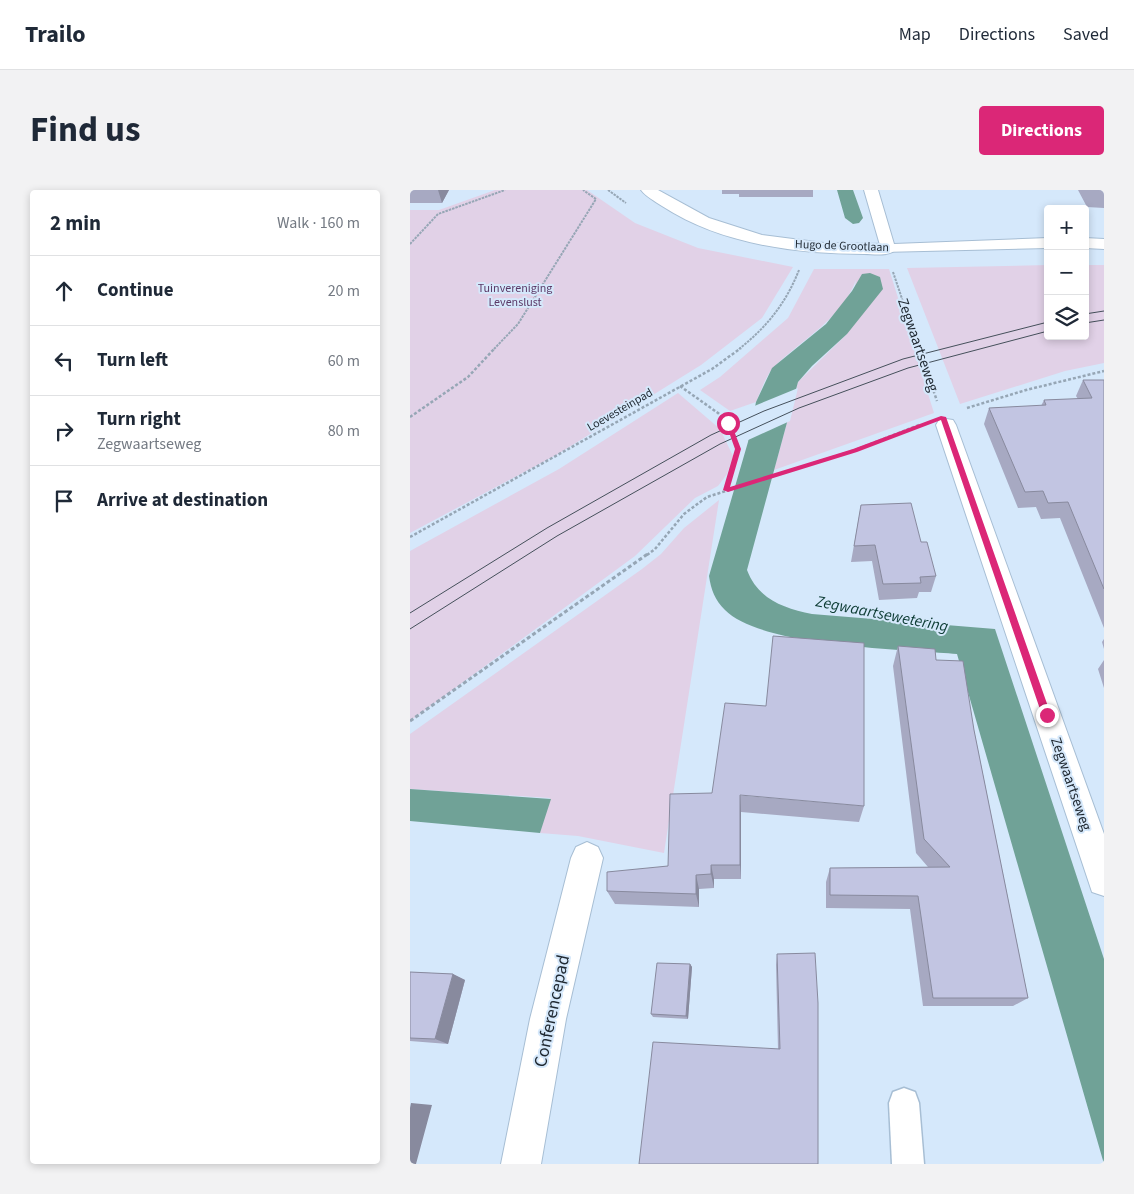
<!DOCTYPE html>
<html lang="en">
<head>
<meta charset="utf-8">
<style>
  :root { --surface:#fff; --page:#f2f2f3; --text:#1f2937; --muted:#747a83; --line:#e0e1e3; --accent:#db2777 }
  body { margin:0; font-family:"Source Sans 3",sans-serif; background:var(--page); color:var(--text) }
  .controls { position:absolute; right:15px; top:15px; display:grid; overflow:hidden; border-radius:5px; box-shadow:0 2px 8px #0003 }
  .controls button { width:45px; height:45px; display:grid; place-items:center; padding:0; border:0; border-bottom:1px solid var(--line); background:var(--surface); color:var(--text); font:25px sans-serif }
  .stop { position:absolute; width:15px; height:15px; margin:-11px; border:4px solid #db2777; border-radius:50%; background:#fff }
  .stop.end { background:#db2777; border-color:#fff; box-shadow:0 1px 5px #0008 }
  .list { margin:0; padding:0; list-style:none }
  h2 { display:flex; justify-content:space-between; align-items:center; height:65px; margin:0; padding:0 20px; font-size:21px }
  h2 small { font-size:16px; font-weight:400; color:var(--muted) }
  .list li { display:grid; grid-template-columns:32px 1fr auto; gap:15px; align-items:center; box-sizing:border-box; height:70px; padding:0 20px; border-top:1px solid var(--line) }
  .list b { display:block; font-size:19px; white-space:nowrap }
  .list p { margin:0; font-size:16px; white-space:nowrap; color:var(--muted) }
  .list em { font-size:16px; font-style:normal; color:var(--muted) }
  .icon { flex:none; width:28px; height:28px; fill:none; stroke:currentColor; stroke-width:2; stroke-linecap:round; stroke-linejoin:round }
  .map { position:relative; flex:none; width:694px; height:974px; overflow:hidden; border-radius:5px }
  header { display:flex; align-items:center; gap:30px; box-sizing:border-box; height:70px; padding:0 25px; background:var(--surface); border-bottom:1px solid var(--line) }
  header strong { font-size:24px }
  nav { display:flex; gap:28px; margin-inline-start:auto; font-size:18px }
  .intro { display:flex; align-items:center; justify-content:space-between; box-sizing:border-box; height:120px; padding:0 30px }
  h1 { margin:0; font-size:35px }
  .button { padding:12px 22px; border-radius:5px; background:var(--accent); color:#fff; font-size:18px; font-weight:700 }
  main { display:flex; gap:30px; padding:0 30px }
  aside { flex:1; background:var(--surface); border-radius:5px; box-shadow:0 2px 8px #0003 }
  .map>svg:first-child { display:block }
  .green { fill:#e1d1e7 }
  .water { fill:#70a297 }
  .pier { fill:#d5e8fb }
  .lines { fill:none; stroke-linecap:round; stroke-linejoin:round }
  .service-casing { stroke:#a7bed4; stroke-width:3 }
  .minor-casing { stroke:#a7bed4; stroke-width:2 }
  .tertiary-casing { stroke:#a7bed4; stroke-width:2 }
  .secondary-casing { stroke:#a7bed4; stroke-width:2 }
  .path-far2 { stroke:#96a6b5; stroke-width:2; stroke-dasharray:2.5 1; stroke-linecap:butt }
  .path-far1 { stroke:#96a6b5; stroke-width:2.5; stroke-dasharray:3 2; stroke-linecap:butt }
  .path { stroke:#96a6b5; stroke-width:3; stroke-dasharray:4 2.5; stroke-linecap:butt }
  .service { fill:#fff; fill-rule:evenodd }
  .minor { fill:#fff; fill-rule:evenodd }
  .tertiary { fill:#fff; fill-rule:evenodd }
  .secondary { fill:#fff; fill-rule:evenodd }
  .tram { stroke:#45505b; stroke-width:1 }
  .wall { fill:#a7a9c2 }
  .shaded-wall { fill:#888a9e }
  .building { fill:#c2c5e2; stroke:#888a9e }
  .route { fill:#db2777 }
  .labels { text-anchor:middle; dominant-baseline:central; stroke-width:4; stroke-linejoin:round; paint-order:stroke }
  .far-street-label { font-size:12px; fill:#1f2831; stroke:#d5e8fb }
  .far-park-label { font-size:12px; fill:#5b3967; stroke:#d5e8fb }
  .street-label { font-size:15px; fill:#1f2831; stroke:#d5e8fb }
  .water-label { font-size:16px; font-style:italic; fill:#0d3c34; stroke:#d5e8fb }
  .near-street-label { font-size:18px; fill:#1f2831; stroke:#d5e8fb }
</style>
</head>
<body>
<header>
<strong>Trailo</strong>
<nav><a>Map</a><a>Directions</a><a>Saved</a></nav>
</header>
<div class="intro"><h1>Find us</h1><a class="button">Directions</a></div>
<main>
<aside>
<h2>2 min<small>Walk · 160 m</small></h2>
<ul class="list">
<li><svg class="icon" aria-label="ahead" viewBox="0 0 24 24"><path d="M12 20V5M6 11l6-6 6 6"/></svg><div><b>Continue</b></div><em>20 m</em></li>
<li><svg class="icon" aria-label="left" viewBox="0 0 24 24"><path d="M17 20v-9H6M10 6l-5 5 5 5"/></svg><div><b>Turn left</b></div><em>60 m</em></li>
<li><svg class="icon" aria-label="right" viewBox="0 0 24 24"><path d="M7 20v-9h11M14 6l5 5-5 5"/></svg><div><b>Turn right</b><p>Zegwaartseweg</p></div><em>80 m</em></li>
<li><svg class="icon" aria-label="arrive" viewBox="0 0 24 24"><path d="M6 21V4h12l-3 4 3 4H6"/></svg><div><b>Arrive at destination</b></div></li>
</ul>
</aside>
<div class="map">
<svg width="694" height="974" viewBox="0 0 694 974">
  <rect width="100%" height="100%" fill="#d5e8fb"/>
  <path class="green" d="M85,0h92l48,33 63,25 95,19 -31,51 -61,47 -143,89 -148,79v-323h29z
    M638,75v71h37v-71h19v98l-39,8 -105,33 -53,-136z
    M404,79h75l45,144 -160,57 24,-88 49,-48 9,-54c-14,39 -54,59 -82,87 -8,8 -13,24 -18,35l-26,9 -30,-21 20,-13 68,-59z
    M268,203l42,36 13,27 -6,18 -9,12 -23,12 -60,58 -225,165v-170l149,-82z
    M309,310l-55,353 -86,-17 -38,-3 10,-35 -140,-9v-55l232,-165 19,-15 23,-26z"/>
  <path class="water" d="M427,0h16l10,28 -4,5 -6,1 -8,-6z
    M460,83l10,4 3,12 -36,45 -35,32 -14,16 -51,188c11,29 36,38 65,44l183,15 109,330v205l-147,-510c-53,-5 -196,-7 -232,-44 -10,-10 -14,-20 -16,-34l39,-134 8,-40 16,-34 54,-44 26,-33 10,-17z
    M0,599l141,10 -11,34 -130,-12z"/>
  <path class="pier" d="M388,198l-8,33 -44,20 6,-34z"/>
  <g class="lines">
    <g class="service-casing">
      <path id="service" d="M494,898l11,4 4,11 5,61h-32l-3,-61 4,-11z"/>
    </g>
    <g class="minor-casing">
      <path id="minor" d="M536,229l7,1 3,5 148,409v62l-12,-4 -4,-12 -152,-455 3,-5z
        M177,652l11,5 5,11 -37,161 -25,145h-40l29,-145 41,-161 5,-11z"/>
    </g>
    <g class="tertiary-casing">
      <path id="tertiary" d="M231,0h17l51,28 53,17 62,8 64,1 8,5c-6,8 -23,5 -32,5 -68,0 -144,-10 -202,-48 -7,-5 -16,-9 -21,-16z"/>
    </g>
    <g class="secondary-casing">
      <path id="secondary" d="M454,0h14l16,54 154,-6v10l-166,4z
        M675,48l19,1v10l-19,-1z"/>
    </g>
    <path class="path-far2" d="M198,0l18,13
      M0,54l28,-30 67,-24
      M483,82l26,77
      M84,159l24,-25 78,-125 -13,-9
      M329,159c28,-22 47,-46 60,-79"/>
    <path class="path-far1" d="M509,158l18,53
      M270,196l38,27 10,10 10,26 -12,41
      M557,218l59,-18 78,-19
      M0,227l58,-40 27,-29
      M0,347l302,-168 29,-21
      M237,365l8,-6 29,-35 23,-17 148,-47 64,-25"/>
    <path class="path" d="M0,531l239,-168"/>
    <use href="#service" class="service"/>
    <use href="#minor" class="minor"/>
    <use href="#tertiary" class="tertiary"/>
    <use href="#secondary" class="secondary"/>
    <path class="tram" d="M675,124l19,-3
      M675,133l19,-3
      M0,423l137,-85 164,-93 53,-24 139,-52 145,-37
      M0,439l147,-93 163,-92 79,-36 109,-40 140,-37"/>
  </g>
  <path class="wall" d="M0,0h39l-7,13h-32z
    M312,0h91v7h-74v-3h-17z
    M668,0h26v18l-17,-1z
    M673,190h21v248l-44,-110 -19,1 -5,-12 -18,1 -34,-84 5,-16 52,-2 3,-6 34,-1 -2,-3z
    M451,315l60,37 15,34 -5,16h-12l-2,6 -38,2 -7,-39 -21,1z
    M694,449v10l-2,-7z
    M488,456l38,14 38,70 54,268 -15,8h-90l-13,-97 -84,-1v-26l4,-14 98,-1 -12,-14 -23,-187z
    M694,470v28l-6,-19z
    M302,603l152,13 -5,16 -118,-10v67h-27v9l-15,1v18l-84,-3 -8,-13 61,-25z
    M367,764l41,210 -40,-115 -2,-84z
    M280,774l2,3 -4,52 -35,-2 -2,-3z
    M0,782l43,2 12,6 -17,64 -38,-3z"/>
  <path class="shaded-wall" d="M28,0h11l-7,13z
    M330,605l1,17v67l-1,-14z
    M301,675l3,14v9l-3,-14z
    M286,685l3,14v18l-3,-13z
    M280,774l2,3 -4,52 -2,-3z
    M43,784l12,6 -17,64 -13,-5z
    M1,913l21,2 -16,59h-6v-56z"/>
  <path class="building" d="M673,190h21v209l-36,-87 -20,1 -5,-12 -18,1 -36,-84 57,-3 -2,-5 48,-2z
    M501,313l10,39h6l9,34 -16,1 1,6 -38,1 -8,-39 -21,1 7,-41z
    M363,446l91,7v163l-124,-11v70h-29v9l-15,1v19l-89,-3v-19l61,-6 2,-72 42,-1 13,-90 41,3z
    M488,456l37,3 1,11 27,1 11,69 54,268h-95l-15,-102 -88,-1v-27l120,-1 -26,-28z
    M405,763l3,50v161h-179l14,-122 127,7 -3,-95z
    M247,773l33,1 -4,52 -35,-2z
    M0,782l43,2 -18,65 -25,-1z"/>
  <path class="route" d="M531,226l5,1 105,298 -4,4 -5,-4 -101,-295 -84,32 -129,40 -5,-2 12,-41 -10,-28 6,2 10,26 -11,38 123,-38z"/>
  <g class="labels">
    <g class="far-street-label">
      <text transform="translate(432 56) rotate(2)">Hugo de Grootlaan</text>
      <text transform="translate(210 220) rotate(-30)">Loevesteinpad</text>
    </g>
    <g class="far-park-label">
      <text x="105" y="98">Tuinvereniging<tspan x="105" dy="14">Levenslust</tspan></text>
    </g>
    <g class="street-label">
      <text transform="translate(508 155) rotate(71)">Zegwaartseweg</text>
      <text transform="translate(661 594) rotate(71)">Zegwaartseweg</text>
    </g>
    <g class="water-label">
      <text transform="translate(472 424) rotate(11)">Zegwaartsewetering</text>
    </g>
    <g class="near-street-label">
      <text transform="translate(142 821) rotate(-78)">Conferencepad</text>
    </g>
  </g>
</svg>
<div class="controls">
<button>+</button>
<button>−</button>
<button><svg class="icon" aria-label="layers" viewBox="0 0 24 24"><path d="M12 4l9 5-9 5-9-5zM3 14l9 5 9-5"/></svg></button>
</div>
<div class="stop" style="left:318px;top:233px"></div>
<div class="stop end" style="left:637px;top:525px"></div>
</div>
</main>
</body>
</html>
